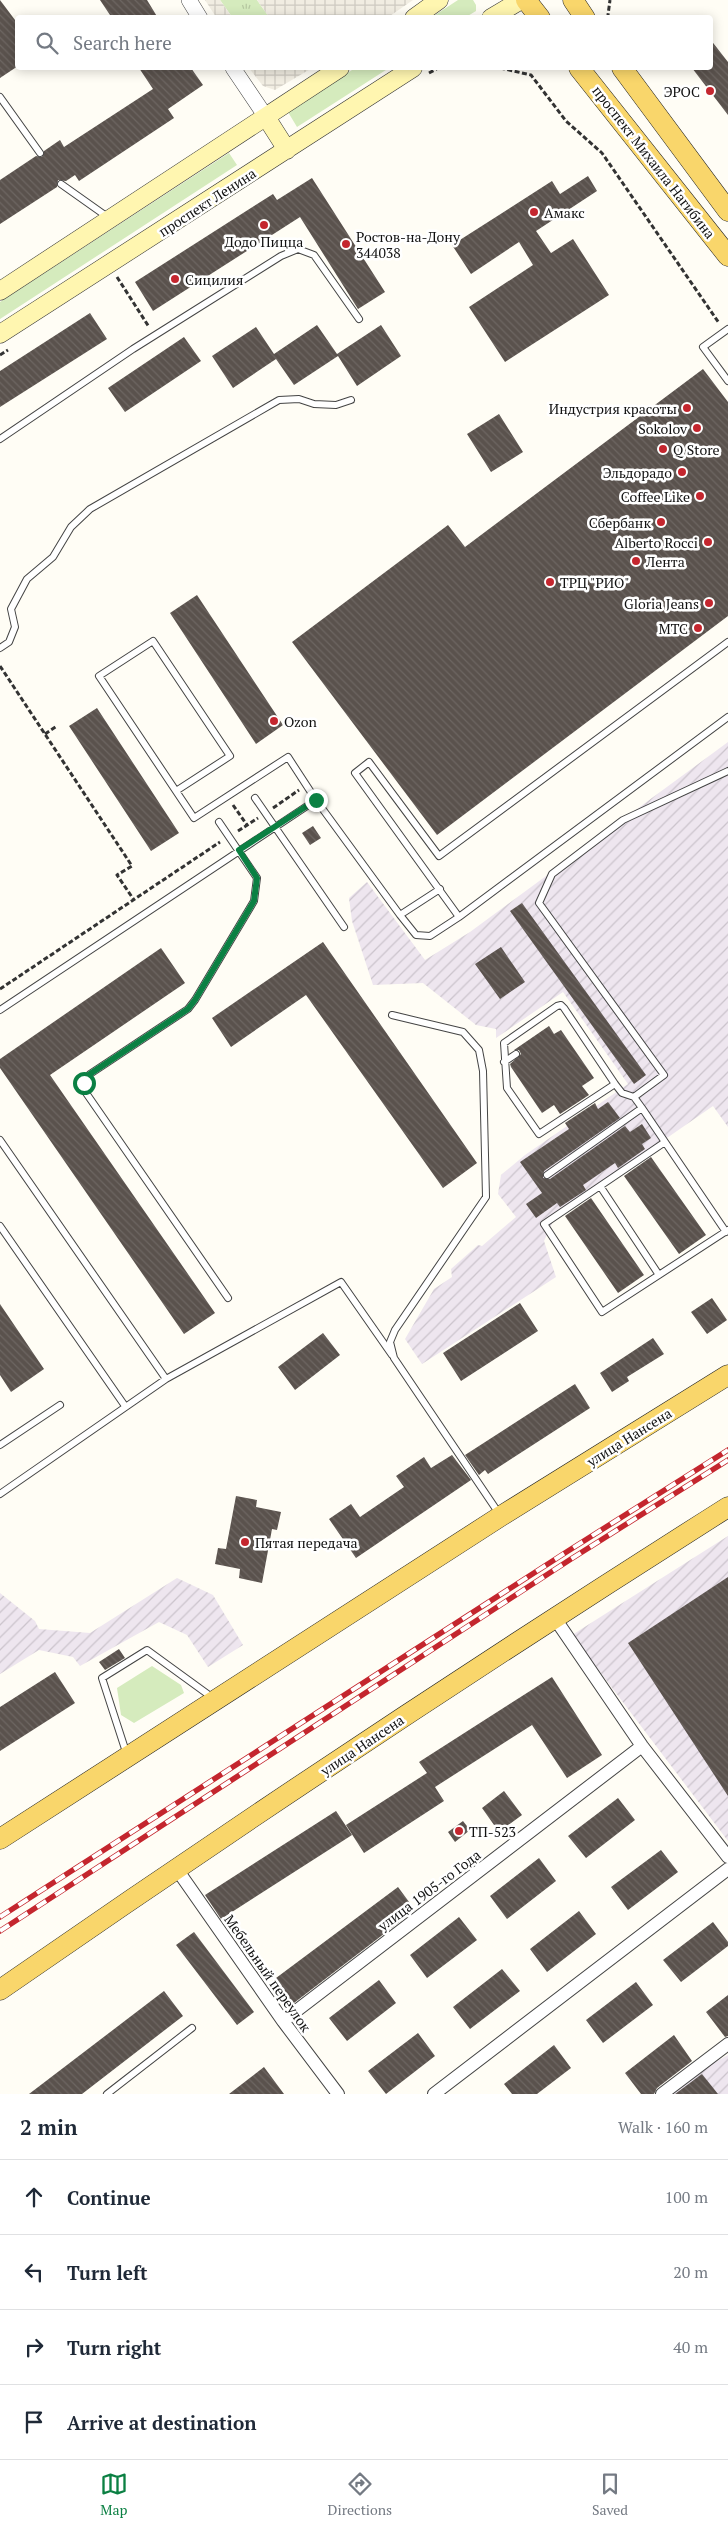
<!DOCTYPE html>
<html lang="en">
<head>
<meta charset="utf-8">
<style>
  :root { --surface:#fff; --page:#f2f2f3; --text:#1f2937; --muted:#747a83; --line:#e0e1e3; --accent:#0b8043 }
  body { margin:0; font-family:"PT Serif",serif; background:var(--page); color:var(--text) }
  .stop { position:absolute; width:15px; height:15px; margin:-11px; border:4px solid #0b8043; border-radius:50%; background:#fff }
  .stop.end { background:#0b8043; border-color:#fff; box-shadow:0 1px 5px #0008 }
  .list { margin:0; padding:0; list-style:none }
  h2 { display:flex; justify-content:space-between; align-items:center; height:65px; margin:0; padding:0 20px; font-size:21px }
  h2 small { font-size:16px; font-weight:400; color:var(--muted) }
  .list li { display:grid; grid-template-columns:32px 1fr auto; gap:15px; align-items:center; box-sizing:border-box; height:75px; padding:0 20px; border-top:1px solid var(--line) }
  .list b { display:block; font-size:19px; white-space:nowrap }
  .list em { font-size:16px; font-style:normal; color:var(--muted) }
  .icon { flex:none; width:28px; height:28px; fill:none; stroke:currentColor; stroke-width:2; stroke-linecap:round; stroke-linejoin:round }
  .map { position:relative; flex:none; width:728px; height:2094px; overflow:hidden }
  .search { position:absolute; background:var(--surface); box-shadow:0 2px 12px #0003; left:15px; right:15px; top:15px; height:55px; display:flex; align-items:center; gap:12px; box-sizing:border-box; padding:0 18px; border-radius:5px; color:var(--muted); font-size:19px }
  .sheet { height:365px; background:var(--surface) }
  nav { display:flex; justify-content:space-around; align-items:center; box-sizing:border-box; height:70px; border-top:1px solid var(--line); background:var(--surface); font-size:14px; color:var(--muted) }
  nav a { display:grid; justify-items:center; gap:2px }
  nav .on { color:var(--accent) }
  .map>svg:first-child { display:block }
  .industrial { fill:url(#industrial-furrows) }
  .grass { fill:#d5ebbd }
  .park { fill:url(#park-tufts) }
  .plaza { fill:url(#plaza-grid) }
  .building { fill:url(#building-back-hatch) }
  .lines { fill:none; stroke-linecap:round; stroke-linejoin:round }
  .service-casing { stroke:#444; stroke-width:8 }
  .minor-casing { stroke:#444; stroke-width:14 }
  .tertiary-casing { stroke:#444; stroke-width:16 }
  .secondary-casing { stroke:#333; stroke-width:19 }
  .primary-casing { stroke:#222; stroke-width:21 }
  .path { stroke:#333; stroke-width:3; stroke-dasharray:5 2.5; stroke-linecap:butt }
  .service { stroke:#fff; stroke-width:6 }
  .minor { stroke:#fff; stroke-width:12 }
  .tertiary { stroke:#fff; stroke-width:15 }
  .secondary { stroke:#fff6b0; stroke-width:18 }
  .primary { stroke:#f9d66b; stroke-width:20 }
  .rail-casing { stroke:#c4262e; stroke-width:5.5 }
  .rail { stroke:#fff; stroke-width:4; stroke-dasharray:11; stroke-linecap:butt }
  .route { stroke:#0b8043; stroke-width:6 }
  .poi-dot { fill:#c4262e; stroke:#fff; stroke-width:2 }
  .labels { text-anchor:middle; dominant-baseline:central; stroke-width:5; stroke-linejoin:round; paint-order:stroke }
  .poi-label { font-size:14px; fill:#111; stroke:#fff; text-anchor:end }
  .street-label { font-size:14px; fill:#111; stroke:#fff }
</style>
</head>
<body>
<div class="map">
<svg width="728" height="2094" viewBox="0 0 728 2094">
  <defs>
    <pattern id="industrial-furrows" width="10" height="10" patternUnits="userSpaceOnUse" patternTransform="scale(1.25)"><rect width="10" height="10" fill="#eee6ef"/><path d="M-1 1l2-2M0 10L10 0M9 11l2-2" fill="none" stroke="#cbc4cc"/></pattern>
    <pattern id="park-tufts" width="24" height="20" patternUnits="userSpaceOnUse" patternTransform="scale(1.25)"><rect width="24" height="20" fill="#d5ebbd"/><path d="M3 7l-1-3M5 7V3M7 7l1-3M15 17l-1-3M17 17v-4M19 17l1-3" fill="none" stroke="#b6c8a1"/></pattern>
    <pattern id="plaza-grid" width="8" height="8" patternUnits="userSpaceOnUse" patternTransform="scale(1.25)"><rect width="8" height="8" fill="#f1ede2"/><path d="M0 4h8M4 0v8" fill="none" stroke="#cecac1"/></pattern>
    <pattern id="building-back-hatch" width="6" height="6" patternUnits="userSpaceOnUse" patternTransform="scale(1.25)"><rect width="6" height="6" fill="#5a524d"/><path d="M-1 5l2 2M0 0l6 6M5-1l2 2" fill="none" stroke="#6d6662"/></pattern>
  </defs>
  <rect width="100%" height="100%" fill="#fffdf5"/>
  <path class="industrial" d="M728,742v385l-15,-21 -157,109 -12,26 12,36 -134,87 -17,-25 29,-50 18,-12 -1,-8 27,-24 4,1 34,-29 -18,-23 3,-19 24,-20 103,-71 -65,-92 -67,46v-9l-20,-4 -53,-42 -50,2 -21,-64 -3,-23 18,-16 58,78 45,-28z
    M728,1536v305l-156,-206z
    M177,1578l36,17 30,50 -35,22 -21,-32 -28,-13 -79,44 -7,-9 -34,-7 -39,24v-81l35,28 4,8 51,4z
    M728,2055v39h-56l38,-29z"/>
  <path class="grass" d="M458,0h15l3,5v6l-10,6h-34z
    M355,68h34l-92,59 -9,-15z
    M229,153l8,12 -237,154v-17z
    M152,1666l29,19 3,8 -50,30 -13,-8 -4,-27z"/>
  <path class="park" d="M220,0h37l12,17h-37z"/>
  <path class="plaza" d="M205,0h15l12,17h-16z
    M257,0h156l-26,18 -118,-1z
    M249,68h63l-37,22 -12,-4z"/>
  <path class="building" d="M0,0l18,24v42l-18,12z
    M100,0h47l11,18h-46z
    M710,39l18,23v53l-36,-47h18z
    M139,68h52l12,17 -35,24 6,9 -95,63 -4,-6 -9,6 -8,-1 -1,7 -57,37v-44l36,-24 6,1 2,-6 16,-11 4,7 89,-58z
    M588,176l9,15 -61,40 15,22 22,-14 36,56 -104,67 -36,-55 64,-42 -14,-23 -48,32 -19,-29 100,-64 8,13z
    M312,178l73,114 -27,17 -58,-92 -147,94 -18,-29 138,-88 4,6z
    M90,313l17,26 -107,68v-36z
    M317,325l20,29 44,-29 20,31 -44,30 -19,-30 -44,29 -18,-26 -43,29 -21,-32 44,-29 18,27z
    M184,337l17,24 -76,51 -17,-24z
    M703,369l25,33v214l-291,219 -145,-193 156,-117 17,22z
    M499,414l24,38 -32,20 -24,-38z
    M197,595l86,130 -27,19 -86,-131z
    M97,708l82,125 -28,18 -82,-125z
    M313,826l8,12 -11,7 -8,-12z
    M522,903l124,172 -12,9 -124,-173z
    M323,942l154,221 -34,25 -137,-193 -75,52 -19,-29z
    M501,947l24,35 -25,17 -25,-35z
    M161,948l24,35 -135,92 165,238 -31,21 -184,-266v-9z
    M549,1026l5,8 7,-4 33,48 -12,8 7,9 -29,19 -6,-9 -12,8 -31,-46 -1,-3 11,-10 -2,-4h-5z
    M608,1102l12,16 -76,53 -1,7 7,1 75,-53 5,6 12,-8 9,14 -9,6 3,5 -27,19 -3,-5 -32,22 3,5 -26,17 -3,-4 -21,15 -10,-14 16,-11 -22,-31 49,-33 -4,-6 30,-20 3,6z
    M651,1157l55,78 -27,19 -55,-78z
    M591,1198l53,77 -26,18 -53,-77z
    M712,1298l15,22 -20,14 -16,-22z
    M520,1303l18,28 -77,50 -18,-28z
    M0,1304l44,65 -33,23 -11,-17z
    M323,1333l17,22 -45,35 -17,-23z
    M653,1338l11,16 -37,23 2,4 -17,11 -12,-19z
    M575,1384l15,24 -102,66 -3,-4 -6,5 -14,-20z
    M452,1455l19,25 -115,78 -27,-39 22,-15 9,13 44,-30 -8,-11 28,-19 7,11z
    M236,1496l21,4 -1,7 25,5 -4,18 -5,-1 -10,54 -23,-5 1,-9 -25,-5 3,-16 8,1z
    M728,1577v219l-100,-153z
    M119,1649l6,9 -20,12 -6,-8z
    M55,1672l20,31 -75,48v-44z
    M552,1677l50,78 -35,23 -35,-53 -97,62 9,14 -80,52 -18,-28 81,-52 -8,-11z
    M504,1791l18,24 -23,17 -17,-24z
    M618,1798l17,22 -49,38 -18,-22z
    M336,1811l16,24 -131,84 -16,-24z
    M463,1821l7,9 -15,12 -7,-10z
    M661,1850l17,22 -50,38 -17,-23z
    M539,1858l17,23 -49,38 -17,-23z
    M398,1887l17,23 -125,96 -18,-25z
    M579,1911l17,23 -49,38 -17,-23z
    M459,1917l18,23 -50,38 -17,-23z
    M713,1922l15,20v4l-47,36 -18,-22z
    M194,1932l60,80 -17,13 -61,-80z
    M502,1969l18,22 -50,38 -17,-22z
    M379,1980l17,23 -49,38 -18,-23z
    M636,1982l17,23 -50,38 -17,-23z
    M164,1991l19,25 -101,78h-53z
    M728,1995v41l-3,1 -19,-25z
    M418,2033l17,23 -49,38 -18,-23z
    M674,2035l18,26 -35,27 -3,6h-13l-16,-21z
    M554,2045l17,23 -34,26h-25l-8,-10z
    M264,2067l20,27h-55z
    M702,2074l16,20h-43z"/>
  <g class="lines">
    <g class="service-casing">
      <path id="service" d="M0,97l40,56
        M61,184l48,34
        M728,329l-25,18 25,34
        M0,439l133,-90 148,-93 17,-7 16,6 45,64
        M728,642l-289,214 -70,-94 -14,11 104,144 269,-200
        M0,648l9,-6 6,-15 -4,-18 16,-30 26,-22 18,-30 19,-18 189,-109 20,-1 15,5 22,1 15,-5
        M176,791l54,-35 -77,-115 -54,35 95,142 94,-61 28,43
        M255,798l89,129
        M219,822l38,56 -3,23 -59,99 -7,9 -98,65 -6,9v7l144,208
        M400,915l16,20 14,1 29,-19
        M0,1010l316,-210 84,115 40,-26
        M392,1015l71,17 16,18 4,21 3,126 -91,133 -5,12 4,16 106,157
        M504,1062l12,-8
        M634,1097l30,-22 -125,-172 13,-29 71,-54 105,-49
        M642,1108l23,34
        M0,1140l166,239
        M547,1175l95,-67 -8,-11 -12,-4 -7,-9 -51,-76 -3,-3 -4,1 -53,37 3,45 32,46 76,-50
        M600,1186l59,89
        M0,1226l125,180
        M726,1232l-61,-90 -121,82 58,88 126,-82
        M0,1445l60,-40
        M0,1494l166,-115 175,-97 51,73
        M127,1755l-25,-77 45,-28 66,48
        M107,2094l85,-66"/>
    </g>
    <g class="minor-casing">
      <path id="minor" d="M554,1617l88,129 86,111
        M176,1868l107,153 55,73
        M283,2021l359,-275
        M434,2094l294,-225
        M662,2094l66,-50"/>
    </g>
    <g class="tertiary-casing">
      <path id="tertiary" d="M189,0l11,18
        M233,68l33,49"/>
    </g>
    <g class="secondary-casing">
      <path id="secondary" d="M414,18l25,-18
        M491,18l30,-18
        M266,117l21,33
        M0,291l340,-223
        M0,334l413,-266"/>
    </g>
    <g class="primary-casing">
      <path id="primary" d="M526,0l14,18
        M573,0l12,18
        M579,68l149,188
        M622,68l106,143
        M0,1839l501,-323 227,-141
        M0,1990c239,-166 482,-327 728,-483"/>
    </g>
    <path class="path" d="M609,18l-1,-3 2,-15
      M500,68l31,7 35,46 36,32 117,170
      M429,73l9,-5
      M117,277l32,50
      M0,355l8,-5
      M0,666l132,200 -15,9 17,25
      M45,734l12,-8
      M233,805l14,20
      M273,808l26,-18
      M238,831l20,-13
      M0,989l220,-147"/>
    <use href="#service" class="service"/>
    <use href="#minor" class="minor"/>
    <use href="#tertiary" class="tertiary"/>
    <use href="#secondary" class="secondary"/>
    <use href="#primary" class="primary"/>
    <g class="rail-casing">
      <path id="rail" d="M0,1917l568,-366 160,-101
        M0,1931l571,-372 157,-99"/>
    </g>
    <use href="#rail" class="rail"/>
  </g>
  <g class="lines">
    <path class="route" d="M84,1083l6,-9 98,-65 7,-9 59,-99 3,-23 -18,-28 77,-50"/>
  </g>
  <g class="poi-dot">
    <circle cx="710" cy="91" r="5"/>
    <circle cx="534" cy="212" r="5"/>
    <circle cx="264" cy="225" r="5"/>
    <circle cx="346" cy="244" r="5"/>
    <circle cx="175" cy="279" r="5"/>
    <circle cx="687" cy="408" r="5"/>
    <circle cx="697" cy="428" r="5"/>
    <circle cx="663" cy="449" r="5"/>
    <circle cx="682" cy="472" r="5"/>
    <circle cx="700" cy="496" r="5"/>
    <circle cx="661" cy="522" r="5"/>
    <circle cx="708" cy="542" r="5"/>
    <circle cx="636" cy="561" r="5"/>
    <circle cx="550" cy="582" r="5"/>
    <circle cx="709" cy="603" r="5"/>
    <circle cx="698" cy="628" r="5"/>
    <circle cx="274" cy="721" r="5"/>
    <circle cx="245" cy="1542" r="5"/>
    <circle cx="459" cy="1831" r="5"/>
  </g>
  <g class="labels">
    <g class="poi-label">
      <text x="700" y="91">ЭРОС</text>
      <text x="544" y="212" text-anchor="start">Амакс</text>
      <text x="356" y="236" text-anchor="start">Ростов-на-Дону<tspan x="356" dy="16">344038</tspan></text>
      <text x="264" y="241" text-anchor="middle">Додо Пицца</text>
      <text x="185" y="279" text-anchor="start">Сицилия</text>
      <text x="677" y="408">Индустрия красоты</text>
      <text x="687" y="428">Sokolov</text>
      <text x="673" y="449" text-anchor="start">Q Store</text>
      <text x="672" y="472">Эльдорадо</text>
      <text x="690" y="496">Coffee Like</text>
      <text x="651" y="522">Сбербанк</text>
      <text x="698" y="542">Alberto Rocci</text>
      <text x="646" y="561" text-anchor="start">Лента</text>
      <text x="560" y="582" text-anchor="start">ТРЦ "РИО"</text>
      <text x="699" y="603">Gloria Jeans</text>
      <text x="688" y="628">МТС</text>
      <text x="284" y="721" text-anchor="start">Ozon</text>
      <text x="255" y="1542" text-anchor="start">Пятая передача</text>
      <text x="469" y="1831" text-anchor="start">ТП-523</text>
    </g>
    <g class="street-label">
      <text transform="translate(654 162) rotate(52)">проспект Михаила Нагибина</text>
      <text transform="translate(207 202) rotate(-33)">проспект Ленина</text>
      <text transform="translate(629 1437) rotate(-32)">улица Нансена</text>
      <text transform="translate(362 1745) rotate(-34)">улица Нансена</text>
      <text transform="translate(429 1890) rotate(-37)">улица 1905-го Года</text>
      <text transform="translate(268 1973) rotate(55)">Мебельный переулок</text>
    </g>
  </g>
</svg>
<div class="stop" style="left:84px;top:1083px"></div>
<div class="stop end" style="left:316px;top:800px"></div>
<div class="search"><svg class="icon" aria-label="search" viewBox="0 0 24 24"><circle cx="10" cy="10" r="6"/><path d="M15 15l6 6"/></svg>Search here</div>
</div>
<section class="sheet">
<h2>2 min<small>Walk · 160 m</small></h2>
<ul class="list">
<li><svg class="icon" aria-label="ahead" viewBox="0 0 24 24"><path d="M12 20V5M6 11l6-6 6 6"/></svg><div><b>Continue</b></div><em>100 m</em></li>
<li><svg class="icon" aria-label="left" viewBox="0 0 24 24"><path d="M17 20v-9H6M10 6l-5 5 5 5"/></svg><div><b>Turn left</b></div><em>20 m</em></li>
<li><svg class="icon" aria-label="right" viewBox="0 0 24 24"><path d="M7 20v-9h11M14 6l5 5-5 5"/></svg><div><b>Turn right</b></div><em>40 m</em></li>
<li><svg class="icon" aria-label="arrive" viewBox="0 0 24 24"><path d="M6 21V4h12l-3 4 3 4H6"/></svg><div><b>Arrive at destination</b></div></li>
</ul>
</section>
<nav>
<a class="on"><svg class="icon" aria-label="map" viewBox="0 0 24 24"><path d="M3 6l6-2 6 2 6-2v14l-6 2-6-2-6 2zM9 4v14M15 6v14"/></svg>Map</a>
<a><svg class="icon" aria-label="directions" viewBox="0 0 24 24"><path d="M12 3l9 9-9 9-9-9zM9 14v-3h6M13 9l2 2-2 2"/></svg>Directions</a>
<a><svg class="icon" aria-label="saved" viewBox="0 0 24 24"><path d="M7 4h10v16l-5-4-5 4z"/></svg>Saved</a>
</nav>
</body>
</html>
